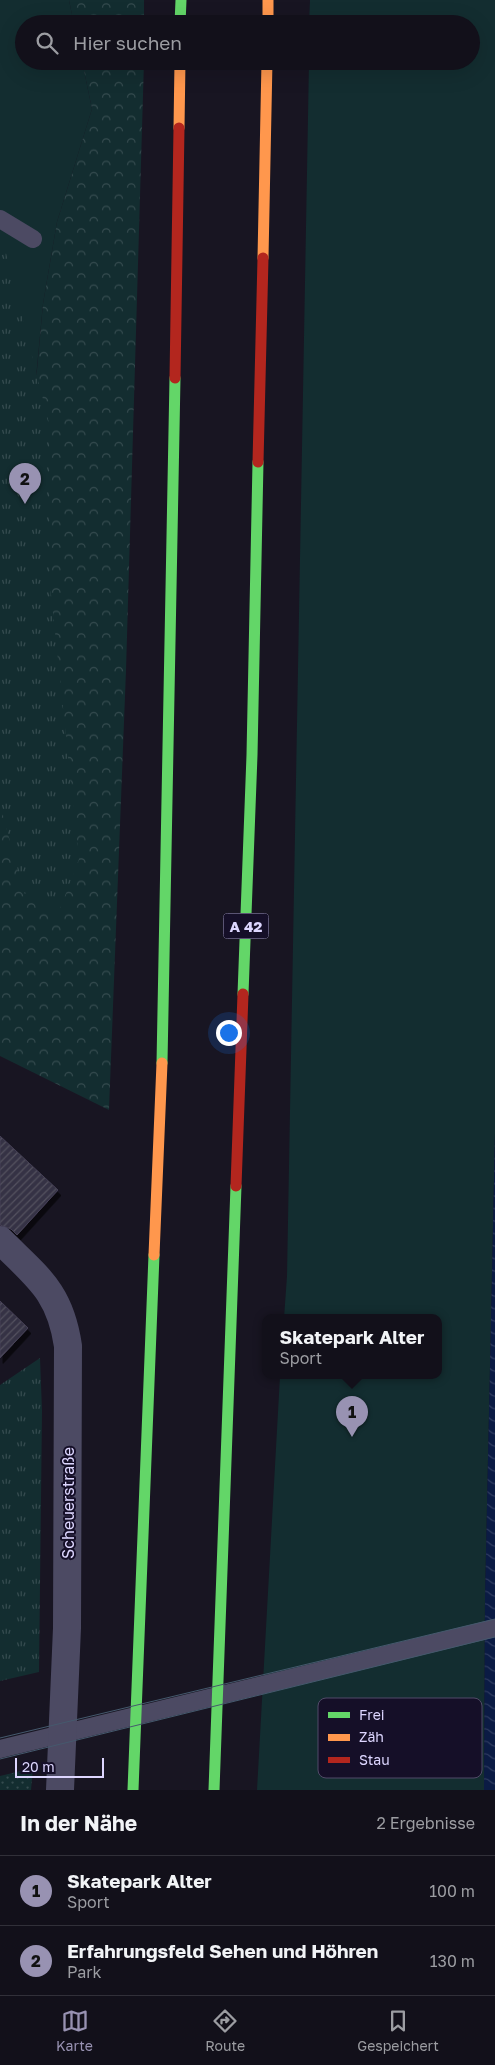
<!DOCTYPE html>
<html lang="de">
<head>
<meta charset="utf-8">
<style>
  :root { --surface:#12101a; --page:#1f1e27; --text:#f1f3f6; --muted:#9c9da2; --line:#313039; --accent:#9892b2 }
  body { margin:0; font-family:"Golos Text",sans-serif; background:var(--page); color:var(--text) }
  .scale { position:absolute; left:15px; bottom:12px; width:89px; box-sizing:border-box; padding-left:5px; border:2px solid #ddd6ff; border-top:0; font-size:14px; line-height:18px; white-space:nowrap; color:#ddd6ff; -webkit-text-stroke:4px #150f28; paint-order:stroke }
  .you { position:absolute; left:228px; top:1032px; width:18px; height:18px; margin:-12px; border:4px solid #fff; border-radius:50%; background:#1a73e8; box-shadow:0 0 0 8px #1a73e833 }
  .badge { display:grid; place-items:center; width:32px; height:32px; border-radius:50%; background:var(--accent); color:#111; font-size:16px; font-weight:700 }
  .pin { position:absolute; translate:-50% -41px; filter:drop-shadow(0 1px 2px #0008) }
  .pin::after { content:''; position:absolute; top:26px; width:18px; height:15px; background:inherit; clip-path:polygon(0 0,100% 0,50% 100%) }
  .popup { position:absolute; left:262px; top:1314px; width:180px; height:65px; box-sizing:border-box; display:grid; place-content:center; border-radius:10px; background:var(--surface); filter:drop-shadow(0 1px 4px #0005); font-size:16px; white-space:nowrap; color:var(--muted) }
  .popup b { font-size:19px; color:var(--text) }
  .popup::after { content:''; position:absolute; left:50%; top:100%; margin-left:-10px; border:10px solid transparent; border-top-color:var(--surface) }
  .list { margin:0; padding:0; list-style:none }
  h2 { display:flex; justify-content:space-between; align-items:center; height:65px; margin:0; padding:0 20px; font-size:21px }
  h2 small { font-size:16px; font-weight:400; color:var(--muted) }
  .list li { display:grid; grid-template-columns:32px 1fr auto; gap:15px; align-items:center; box-sizing:border-box; height:70px; padding:0 20px; border-top:1px solid var(--line) }
  .list b { display:block; font-size:19px; white-space:nowrap }
  .list p { margin:0; font-size:16px; white-space:nowrap; color:var(--muted) }
  .list em { font-size:16px; font-style:normal; color:var(--muted) }
  .icon { flex:none; width:28px; height:28px; fill:none; stroke:currentColor; stroke-width:2; stroke-linecap:round; stroke-linejoin:round }
  .map { position:relative; flex:none; width:495px; height:1790px; overflow:hidden }
  .search { position:absolute; background:var(--surface); box-shadow:0 5px 20px #0002; left:15px; right:15px; top:15px; height:55px; display:flex; align-items:center; gap:12px; box-sizing:border-box; padding:0 18px; border-radius:28px; color:var(--muted); font-size:19px }
  .sheet { height:205px; background:var(--surface) }
  nav { display:flex; justify-content:space-around; align-items:center; box-sizing:border-box; height:70px; border-top:1px solid var(--line); background:var(--surface); font-size:14px; color:var(--muted) }
  nav a { display:grid; justify-items:center; gap:2px }
  nav .on { color:var(--accent) }
  .map>svg:first-child { display:block }
  .grass { fill:#132d30 }
  .forest { fill:url(#forest-crowns) }
  .park { fill:url(#park-tufts) }
  .garden { fill:url(#garden-dots) }
  .water { fill:url(#water-waves) }
  .building { fill:url(#building-hatch); stroke:#454056; filter:url(#shadow) }
  .lines { fill:none; stroke-linecap:round; stroke-linejoin:round }
  .lane { stroke:#4c4a63; stroke-width:18 }
  .street { stroke:#4c4a63; stroke-width:28 }
  .fast { stroke:#63d668; stroke-width:11 }
  .slow { stroke:#ff974d; stroke-width:11 }
  .jam { stroke:#b3261e; stroke-width:11 }
  .tram { stroke:#45596d; stroke-width:1 }
  .labels { text-anchor:middle; dominant-baseline:central; stroke-width:4; stroke-linejoin:round; paint-order:stroke }
  .shield { fill:#150f28; stroke:#a19abe; stroke-width:1 }
  .shield-label { font-size:15px; font-weight:bold; fill:#ddd6ff }
  .street-label { font-size:16px; fill:#ddd6ff; stroke:#150f28 }
  .key { fill:#150f28; stroke:#514b68; stroke-width:1 }
  .key-label { font-size:14px; fill:#ddd6ff }
</style>
</head>
<body>
<div class="map">
<svg width="495" height="1790" viewBox="0 0 495 1790">
  <defs>
    <pattern id="forest-crowns" width="20" height="18" patternUnits="userSpaceOnUse" patternTransform="scale(1.25)"><rect width="20" height="18" fill="#132d30"/><path d="M2 6a3 3 0 1 1 6 0M12 15a3 3 0 1 1 6 0" fill="none" stroke="#354b4f"/></pattern>
    <pattern id="park-tufts" width="24" height="20" patternUnits="userSpaceOnUse" patternTransform="scale(1.25)"><rect width="24" height="20" fill="#132d30"/><path d="M3 7l-1-3M5 7V3M7 7l1-3M15 17l-1-3M17 17v-4M19 17l1-3" fill="none" stroke="#354b4f"/></pattern>
    <pattern id="garden-dots" width="8" height="8" patternUnits="userSpaceOnUse" patternTransform="scale(1.25)"><rect width="8" height="8" fill="#132d30"/><path d="M2 2h.1M6 6h.1" fill="none" stroke="#354b4f" stroke-width="1.8" stroke-linecap="round"/></pattern>
    <pattern id="water-waves" width="16" height="10" patternUnits="userSpaceOnUse" patternTransform="scale(1.25)"><rect width="16" height="10" fill="#0b1b44"/><path d="M0 5q4-4 8 0t8 0" fill="none" stroke="#2e3b60"/></pattern>
    <pattern id="building-hatch" width="6" height="6" patternUnits="userSpaceOnUse" patternTransform="scale(1.25)"><rect width="6" height="6" fill="#363344"/><path d="M-1 1l2-2M0 6l6-6M5 7l2-2" fill="none" stroke="#535060"/></pattern>
    <filter id="shadow"><feDropShadow dx="3" dy="5.5" stdDeviation="0" flood-color="#0009"/></filter>
  </defs>
  <rect width="100%" height="100%" fill="#181522"/>
  <path class="grass" d="M0,0h69l5,24h-50v37h58l10,48 -35,113 -14,82 -43,456z
    M310,0h185v1134l-10,465 -1,191h-227l23,-414h158v-58h-154l3,-42 22,-1215h162v-37h-162z"/>
  <path class="forest" d="M69,0h75v24h-70z
    M82,61h62l-18,609 -17,440 -109,-54v-296l43,-144 -8,-224 8,-88 14,-82 35,-113z"/>
  <path class="park" d="M5,249l44,174 1,162 29,274 -21,55 -34,-21 -24,-89v-551z
    M40,1358l2,53 -3,261 -39,9v-296z"/>
  <path class="garden" d="M33,1768l-2,22h-31v-14z"/>
  <path class="water" d="M495,1134v656h-11l1,-191z"/>
  <path class="building" d="M0,1136l58,54 -41,45 -6,-6 -11,-4z
    M0,1301l28,27 -28,30z"/>
  <g class="lines">
    <path class="lane" d="M0,219l33,20
      M0,1749l495,-121"/>
    <path class="street" d="M0,1240c37,37 60,51 68,106l-1,282 -7,162"/>
    <path class="fast" d="M180,24l1,-24
      M243,994l9,-239 6,-293
      M162,1063l13,-685
      M133,1790l21,-535
      M214,1790l22,-604"/>
    <path class="slow" d="M268,0v24
      M179,128l1,-67
      M263,258l4,-197
      M154,1255l8,-192"/>
    <path class="jam" d="M175,378l4,-250
      M258,462l5,-204
      M236,1186l7,-192"/>
    <path class="tram" d="M0,1738l495,-119
      M0,1759l495,-122"/>
  </g>
  <g class="labels">
    <rect class="shield" x="223.5" y="913.5" width="45" height="25" rx="4"/>
    <g class="shield-label">
      <text x="246" y="926">A 42</text>
    </g>
    <g class="street-label">
      <text transform="translate(68 1503) rotate(-90)">Scheuerstraße</text>
    </g>
  </g>
  <rect x="318" y="1698" width="164" height="80" rx="8" class="key"/>
  <rect x="328" y="1712" width="22" height="6" fill="#63d668"/>
  <rect x="328" y="1734" width="22" height="7" fill="#ff974d"/>
  <rect x="328" y="1757" width="22" height="6" fill="#b3261e"/>
  <g class="key-label">
    <text x="359" y="1720">Frei</text>
    <text x="359" y="1742">Zäh</text>
    <text x="359" y="1765">Stau</text>
  </g>
</svg>
<div class="scale">20 m</div>
<div class="you"></div>
<div class="pin badge" style="left:352px;top:1437px">1</div>
<div class="popup"><b>Skatepark Alter</b>Sport</div>
<div class="pin badge" style="left:25px;top:504px">2</div>
<div class="search"><svg class="icon" aria-label="search" viewBox="0 0 24 24"><circle cx="10" cy="10" r="6"/><path d="M15 15l6 6"/></svg>Hier suchen</div>
</div>
<section class="sheet">
<h2>In der Nähe<small>2 Ergebnisse</small></h2>
<ul class="list">
<li><span class="badge">1</span><div><b>Skatepark Alter</b><p>Sport</p></div><em>100 m</em></li>
<li><span class="badge">2</span><div><b>Erfahrungsfeld Sehen und Höhren</b><p>Park</p></div><em>130 m</em></li>
</ul>
</section>
<nav>
<a class="on"><svg class="icon" aria-label="map" viewBox="0 0 24 24"><path d="M3 6l6-2 6 2 6-2v14l-6 2-6-2-6 2zM9 4v14M15 6v14"/></svg>Karte</a>
<a><svg class="icon" aria-label="directions" viewBox="0 0 24 24"><path d="M12 3l9 9-9 9-9-9zM9 14v-3h6M13 9l2 2-2 2"/></svg>Route</a>
<a><svg class="icon" aria-label="saved" viewBox="0 0 24 24"><path d="M7 4h10v16l-5-4-5 4z"/></svg>Gespeichert</a>
</nav>
</body>
</html>
